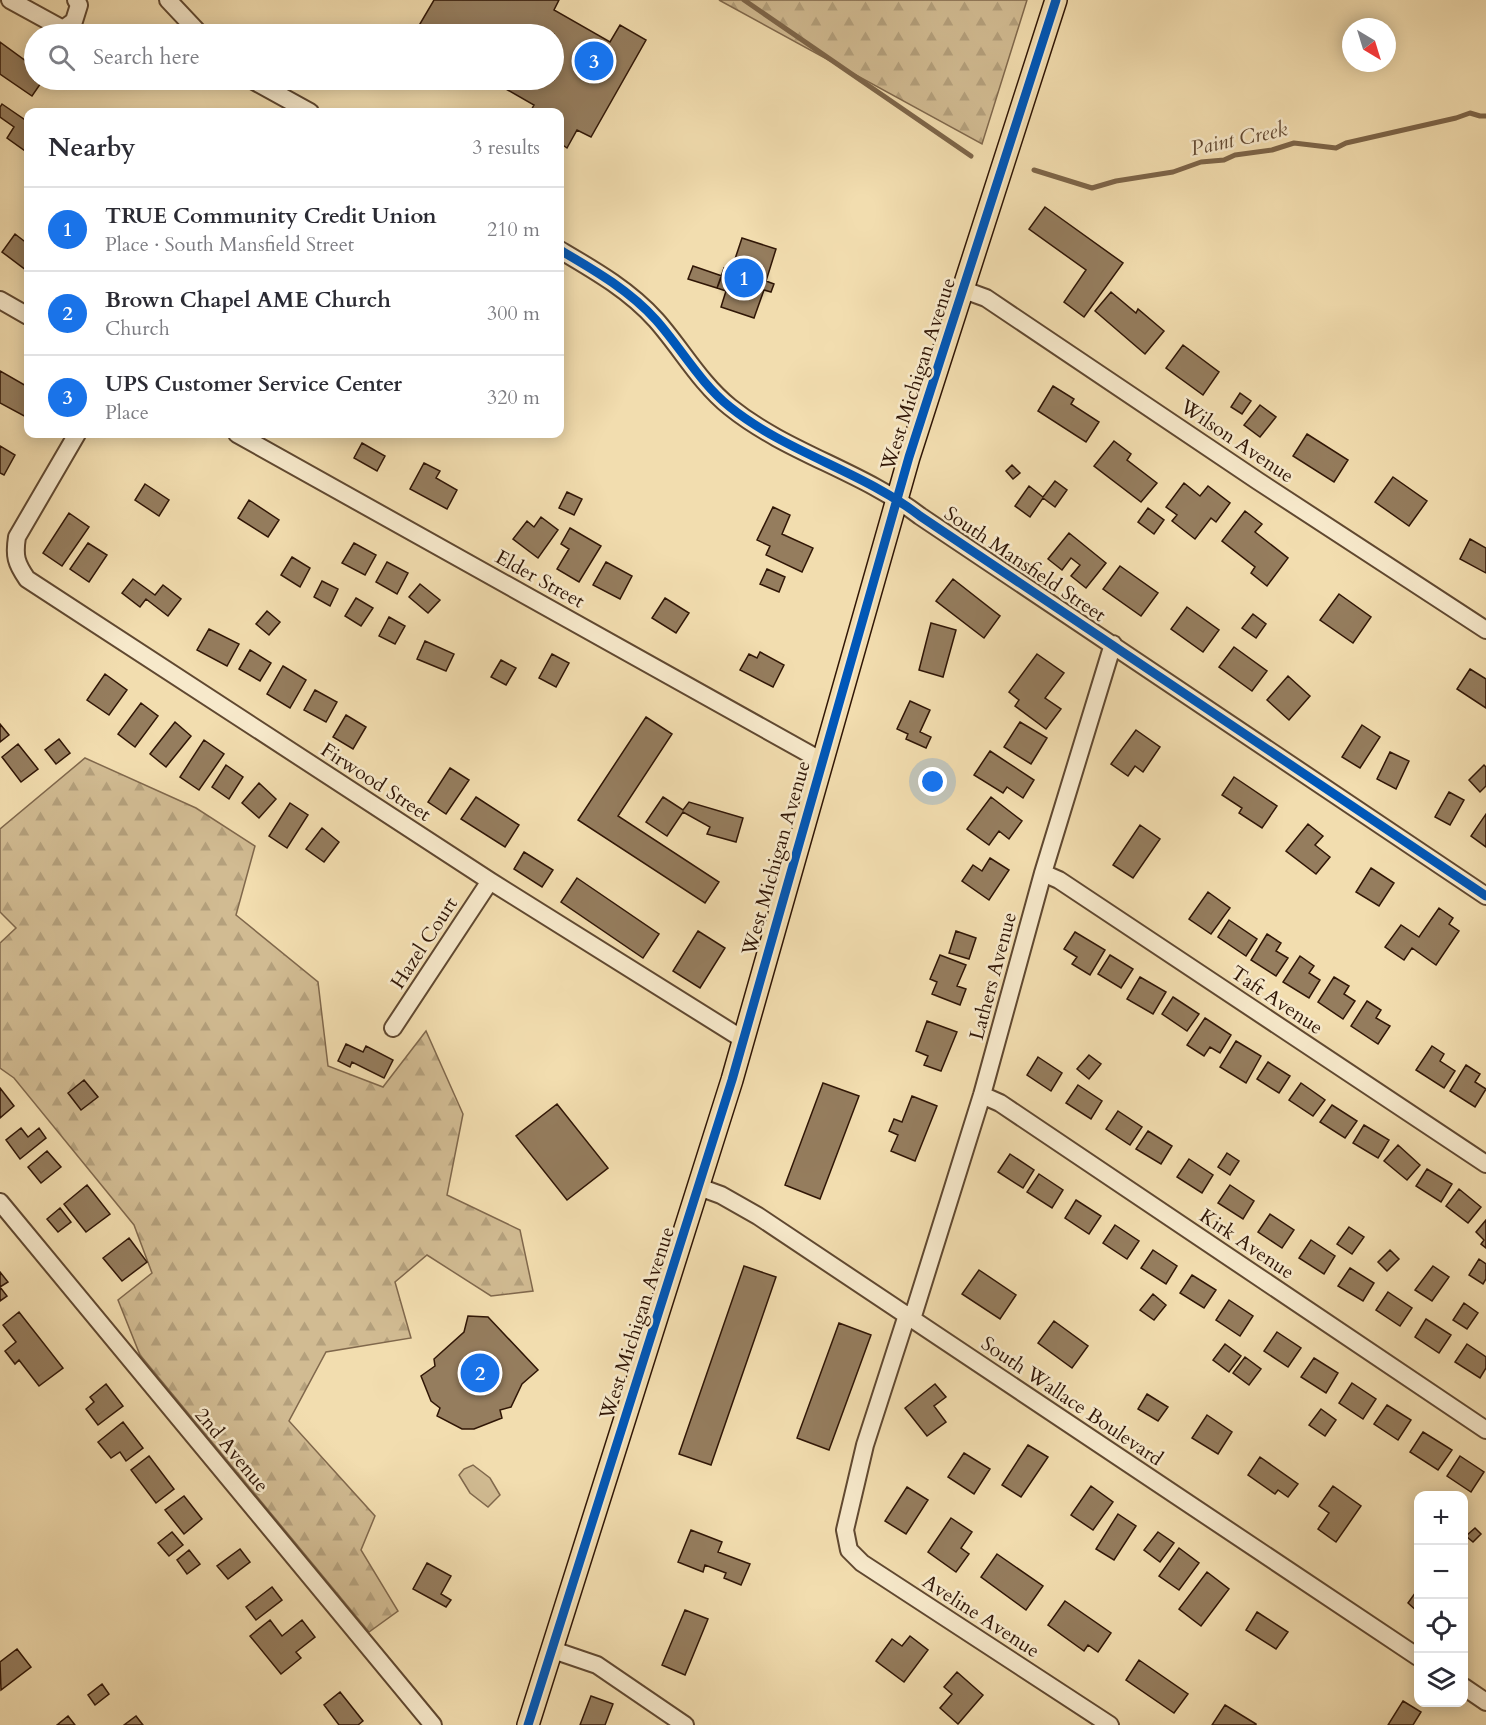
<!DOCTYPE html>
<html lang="en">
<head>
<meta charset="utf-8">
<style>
  :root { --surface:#fff; --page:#f2f2f3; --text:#2b2b33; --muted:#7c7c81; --line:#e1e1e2; --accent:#1a73e8 }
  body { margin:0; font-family:Cardo,serif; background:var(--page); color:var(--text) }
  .controls { position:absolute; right:18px; bottom:18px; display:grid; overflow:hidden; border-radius:12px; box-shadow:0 3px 15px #0003 }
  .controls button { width:54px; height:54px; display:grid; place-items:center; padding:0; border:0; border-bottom:2px solid var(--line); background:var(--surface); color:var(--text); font:30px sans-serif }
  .compass { position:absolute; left:1342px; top:18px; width:54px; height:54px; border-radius:50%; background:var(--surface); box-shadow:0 3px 15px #0003; rotate:142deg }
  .you { position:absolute; left:933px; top:782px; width:21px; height:21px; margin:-15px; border:4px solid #fff; border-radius:50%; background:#1a73e8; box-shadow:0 0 0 9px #1a73e833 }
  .badge { display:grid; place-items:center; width:39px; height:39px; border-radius:50%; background:var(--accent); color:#fff; font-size:20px; font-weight:700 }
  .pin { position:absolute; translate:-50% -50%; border:3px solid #fff; box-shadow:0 2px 6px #0006 }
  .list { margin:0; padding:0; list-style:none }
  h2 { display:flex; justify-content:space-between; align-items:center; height:78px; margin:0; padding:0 24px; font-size:26px }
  h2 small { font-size:20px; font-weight:400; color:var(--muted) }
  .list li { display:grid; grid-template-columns:39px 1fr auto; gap:18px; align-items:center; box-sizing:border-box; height:84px; padding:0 24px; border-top:2px solid var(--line) }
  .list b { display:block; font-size:22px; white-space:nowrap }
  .list p { margin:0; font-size:20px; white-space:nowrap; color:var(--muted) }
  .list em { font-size:20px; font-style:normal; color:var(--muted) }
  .icon { flex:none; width:33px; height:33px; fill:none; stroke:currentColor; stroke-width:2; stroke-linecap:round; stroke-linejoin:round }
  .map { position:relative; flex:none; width:1486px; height:1725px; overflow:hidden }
  .search { position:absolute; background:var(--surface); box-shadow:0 3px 15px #0003; left:24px; top:24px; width:540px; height:66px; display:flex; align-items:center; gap:15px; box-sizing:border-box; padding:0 21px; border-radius:33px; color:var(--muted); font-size:22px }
  .panel { position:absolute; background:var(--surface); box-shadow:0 3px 15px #0003; left:24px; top:108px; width:540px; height:330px; border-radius:12px }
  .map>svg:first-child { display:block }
  .grass { fill:#d1bb92; stroke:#80684c; stroke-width:1.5 }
  .forest { fill:url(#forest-firs); stroke:#80684c; stroke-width:1.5 }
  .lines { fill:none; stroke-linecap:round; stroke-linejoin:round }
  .stream { stroke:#7d6549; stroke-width:5 }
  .building { fill:#957d5e; stroke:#301606; stroke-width:1.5 }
  .minor-casing { stroke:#604830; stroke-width:20 }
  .major-casing { stroke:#301606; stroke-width:24 }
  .minor { stroke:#f7e9cb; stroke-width:16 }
  .major { stroke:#f2ddaf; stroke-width:21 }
  .cycleway-casing { stroke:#f7e9cb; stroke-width:13 }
  .cycleway { stroke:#0057b8; stroke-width:9 }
  .labels { text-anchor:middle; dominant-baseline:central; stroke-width:5; stroke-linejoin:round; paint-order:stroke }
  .street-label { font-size:20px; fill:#301606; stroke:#f7e9cb }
  .water-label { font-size:21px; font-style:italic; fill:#634a33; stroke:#f7e9cb }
</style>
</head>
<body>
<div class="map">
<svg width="1486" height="1725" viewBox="0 0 1486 1725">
  <defs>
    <pattern id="forest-firs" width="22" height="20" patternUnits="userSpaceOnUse" patternTransform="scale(1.5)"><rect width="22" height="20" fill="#d1bb92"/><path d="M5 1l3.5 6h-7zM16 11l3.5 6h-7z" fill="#b4a07c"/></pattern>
  </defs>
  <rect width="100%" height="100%" fill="#f2ddaf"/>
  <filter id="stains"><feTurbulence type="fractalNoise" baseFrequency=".00333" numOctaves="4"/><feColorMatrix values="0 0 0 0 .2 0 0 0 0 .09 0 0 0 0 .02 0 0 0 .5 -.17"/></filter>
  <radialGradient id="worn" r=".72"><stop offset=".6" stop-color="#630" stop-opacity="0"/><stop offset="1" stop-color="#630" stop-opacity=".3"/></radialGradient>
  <path class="grass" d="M473,1465l17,13 10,17 -12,12 -18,-14 -11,-18 5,-6z"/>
  <path class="forest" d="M719,0h308l-45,144z
    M85,758l111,50 59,38 -19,69 82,67 10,84 55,21 43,-56 37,83 -16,81 73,35 13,61 -42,5 -64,-41 -32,27 16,56 -85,14 -37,69 86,95 -14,34 37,61 -29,21 -229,-277 -22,-55 34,-27 -18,-48 -120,-147 -14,-10v-125l16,-15 -16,-16v-83z"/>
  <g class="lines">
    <path class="stream" d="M744,0l227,156
      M1034,170l58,18 24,-7 57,-9 28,-10 23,-2 11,-5 37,-5 22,-7 42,5 10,-5 110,-25 14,-5 10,3h6"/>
  </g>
  <path class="building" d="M434,0h125l-5,10 56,32 10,-17 26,15 -55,97 -14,-7 -10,18 -7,-5v-31h-30l4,-7 -44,-25h64v-46h-140z
    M0,42l34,25v13h9l-11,16 -32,-22z
    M2,104l26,18v31l-21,-15 7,-11 -14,-10v-10z
    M1045,207l78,56 -39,54 -20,-15 22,-32 -57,-41z
    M15,234l13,10v22l-2,4 -24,-18z
    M742,238l34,11 -10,32 8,3 -3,8 -7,-2 -10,28 -33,-11 5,-16 -9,-3 7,-20 7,3z
    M693,266l29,10 -5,12 -29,-9z
    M1111,292l25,21 2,-4 26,22 -19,23 -50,-43z
    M1183,345l36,27 -16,23 -37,-27z
    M0,371l28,16v31l-28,-15z
    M1053,386l21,13 -3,5 28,18 -13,20 -48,-31z
    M1240,393l11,8 -9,13 -11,-7z
    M1260,405l16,12 -16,20 -16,-12z
    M1307,434l41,26 -14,22 -41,-26z
    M1114,441l17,13 -4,6 30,23 -16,19 -47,-36z
    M362,443l23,13 -8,15 -23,-13z
    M0,446l15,9 -11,20 -4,-2z
    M424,463l16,8 -4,7 21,12 -10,19 -37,-20z
    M1012,465l8,8 -7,6 -7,-8z
    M1393,477l34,24 -18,25 -34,-24z
    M1055,481l12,9 -12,17 -12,-9 -13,19 -15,-11 14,-20 14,11z
    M1184,483l16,13 8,-10 22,17 -14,19 -5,-4 -16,21 -23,-18 5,-6 -11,-8z
    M145,484l24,16 -10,16 -24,-16z
    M567,492l15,7 -8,16 -15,-7z
    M249,500l30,20 -11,17 -30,-19z
    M773,507l17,8 -8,19 31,14 -11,24 -36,-17 4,-9 -13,-6z
    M1148,508l16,12 -10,14 -16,-12z
    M1245,511l17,13 -7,8 33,26 -21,28 -16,-13 4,-6 -33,-26z
    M69,513l20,14 -27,39 -19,-13z
    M541,517l17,13 -20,28 -25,-19 14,-18 7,6z
    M570,528l31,18 -22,36 -22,-13 12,-20 -8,-5z
    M1069,533l37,30 -20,25 -15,-12 9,-11 -9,-7 -9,12 -14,-11z
    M1470,539l16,9v25l-26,-14z
    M88,543l19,12 -18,27 -19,-13z
    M354,543l22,12 -11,20 -23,-12z
    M292,557l18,11 -10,19 -19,-12z
    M387,562l21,11 -11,21 -21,-12z
    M606,562l26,14 -12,23 -27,-14z
    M1120,566l38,27 -17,23 -38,-27z
    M767,569l18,8 -6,15 -19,-8z
    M133,579l22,16 8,-10 18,14 -13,17 -22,-17 -6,8 -18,-14z
    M953,579l47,37 -16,22 -48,-37z
    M322,581l16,8 -8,17 -16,-9z
    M420,584l20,16 -12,13 -19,-16z
    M1339,594l32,23 -18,26 -33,-23z
    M356,598l17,10 -12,18 -16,-10z
    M665,598l24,15 -13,20 -24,-15z
    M1187,607l32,23 -16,22 -32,-23z
    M267,611l13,11 -11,13 -13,-11z
    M1253,614l13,10 -10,14 -14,-10z
    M389,617l16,9 -10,18 -16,-8z
    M931,623l25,7 -13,47 -24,-7z
    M209,629l30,15 -12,22 -30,-16z
    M425,641l29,13 -8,17 -29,-12z
    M1234,647l33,24 -15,20 -33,-24z
    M250,650l21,13 -11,18 -21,-12z
    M760,652l24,13 -11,22 -33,-17 9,-16 8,4z
    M552,654l17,9 -13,24 -17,-9z
    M1037,654l27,19 -19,25 16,11 -15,20 -31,-23 4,-6 -10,-8z
    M501,660l15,8 -10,17 -15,-8z
    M283,666l23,14 -16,28 -23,-14z
    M1470,669l16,10v29l-29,-19z
    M105,674l22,16 -18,25 -22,-15z
    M1288,676l22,20 -21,24 -22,-20z
    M315,690l22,12 -11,20 -22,-12z
    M910,701l20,9 -10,22 11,5 -5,11 -20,-9 2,-5 -11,-5z
    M141,703l17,13 -23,31 -17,-13z
    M346,715l20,12 -13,22 -20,-12z
    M646,717l26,17 -54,82 101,66 -14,21 -127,-83z
    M175,722l16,14 -25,31 -16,-13z
    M1020,722l27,16 -16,26 -27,-17z
    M0,724l9,11 -9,7z
    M1362,725l18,12 -20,31 -18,-11z
    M1136,730l24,17 -17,25 -8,-6 -7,10 -17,-12z
    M59,739l11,14 -14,11 -11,-14z
    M204,740l20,14 -25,36 -19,-13z
    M18,744l20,25 -17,13 -19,-25z
    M990,751l44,29 -11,18 -16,-11 -4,6 -29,-18z
    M1390,752l19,9 -13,28 -19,-10z
    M226,765l17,12 -14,22 -17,-12z
    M1484,765l2,2v19l-6,6 -11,-12z
    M450,768l19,12 -23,34 -18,-12z
    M1234,777l43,29 -15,22 -23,-15 3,-5 -20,-13z
    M259,783l17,16 -17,19 -17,-15z
    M1449,792l15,8 -14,25 -15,-8z
    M476,797l43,28 -14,22 -44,-28z
    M663,797l20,13 6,-8 54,16 -7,24 -29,-8 3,-7 -27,-15 -16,24 -21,-14z
    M991,797l31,24 -13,18 -10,-8 -10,14 -22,-16z
    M290,803l18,12 -21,33 -18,-12z
    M1486,814v33l-15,-11z
    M1308,824l15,12 -8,9 15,12 -14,17 -30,-23z
    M1140,825l20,14 -27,39 -20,-13z
    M322,828l17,14 -15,20 -18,-13z
    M524,852l29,18 -11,17 -28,-18z
    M990,858l19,12 -20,30 -27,-19 11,-16 9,6z
    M1371,868l23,15 -15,23 -23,-14z
    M577,878l82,56 -16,24 -82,-56z
    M1208,892l22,16 -19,26 -22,-15z
    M1439,908l14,10 -4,6 10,7 -23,34 -24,-17 -8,12 -19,-13 16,-22 18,12z
    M1229,920l28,19 -11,17 -28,-19z
    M698,931l27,17 -25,40 -27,-17z
    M956,931l20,7 -7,21 -20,-6z
    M1075,932l30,18 -15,25 -18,-11 5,-7 -13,-8z
    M1267,934l14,9 -5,8 12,7 -12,18 -25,-16z
    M940,955l26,10 -9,21 9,3 -6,16 -28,-11 5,-12 -7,-3z
    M1110,955l23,14 -12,19 -23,-14z
    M1300,956l14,10 -5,7 11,7 -11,18 -26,-16z
    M1140,977l26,15 -13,22 -26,-15z
    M1334,977l15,9 -5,8 11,7 -12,18 -25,-17z
    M1173,997l26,17 -12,17 -25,-17z
    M1367,1001l14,9 -5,8 14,8 -12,18 -27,-18z
    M1205,1018l26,17 -11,18 -10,-6 -6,9 -17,-11z
    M927,1021l30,11 -16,39 -17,-6 4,-9 -12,-5z
    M1236,1041l25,15 -15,27 -26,-16z
    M346,1044l17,8 3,-6 27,14 -9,18 -32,-16 -2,5 -12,-6z
    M1432,1046l12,8 -4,7 15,10 -11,17 -28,-18z
    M1089,1055l12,9 -12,15 -12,-10z
    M1038,1057l24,16 -11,18 -24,-16z
    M1268,1062l22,14 -11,17 -22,-14z
    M1466,1065l14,9 -5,8 11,7 -11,18 -25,-16z
    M84,1080l14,17 -17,13 -13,-17z
    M823,1083l36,13 -39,103 -35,-14z
    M1301,1083l24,17 -12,16 -24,-16z
    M1078,1085l24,16 -11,18 -25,-16z
    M0,1088l14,18 -14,12z
    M912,1096l25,10 -22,55 -24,-10 7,-16 -9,-4 5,-12 8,3z
    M557,1104l51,64 -41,32 -51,-64z
    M1332,1105l25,16 -12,17 -25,-16z
    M1118,1111l24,16 -12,18 -24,-16z
    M1364,1125l25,15 -11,18 -25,-15z
    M21,1128l7,9 11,-9 7,10 -26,21 -14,-19z
    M1148,1131l24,15 -11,18 -25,-15z
    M1398,1145l22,20 -13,15 -23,-19z
    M47,1151l14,16 -20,16 -13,-16z
    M1227,1153l12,8 -9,14 -12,-8z
    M1010,1154l24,16 -11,18 -25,-16z
    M1189,1159l24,16 -11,18 -25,-16z
    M1427,1169l25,15 -11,18 -25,-16z
    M1039,1174l24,16 -11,18 -25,-16z
    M87,1185l23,29 -24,18 -22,-28z
    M1230,1185l24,16 -11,18 -25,-16z
    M1459,1189l22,18 -13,16 -22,-17z
    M1076,1200l25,16 -12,18 -24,-16z
    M60,1208l11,14 -13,10 -11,-13z
    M1270,1214l24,16 -12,18 -24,-16z
    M1486,1220v28l-5,-4 3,-4 -8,-8z
    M1115,1225l24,16 -12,18 -24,-16z
    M1349,1227l15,10 -12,17 -15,-10z
    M129,1238l18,24 -25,19 -19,-23z
    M1311,1240l24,16 -11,18 -25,-16z
    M1153,1250l24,16 -11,18 -25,-16z
    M1390,1250l9,9 -12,12 -9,-9z
    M1479,1259l7,5v15l-3,5 -14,-9z
    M744,1266l32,11 -65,188 -32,-11z
    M1433,1266l16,11 -17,24 -17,-11z
    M1350,1268l24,15 -11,18 -25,-15z
    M979,1270l37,25 -16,24 -38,-25z
    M0,1272l8,10 -8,5 7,9 -7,5z
    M1192,1275l24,15 -12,18 -24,-15z
    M1388,1292l24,16 -12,18 -24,-16z
    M1153,1294l13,11 -12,15 -14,-10z
    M1229,1300l24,16 -13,20 -24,-16z
    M1464,1303l14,10 -11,16 -14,-9z
    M19,1312l44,56 -24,18 -20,-26 -4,4 -10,-13 11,-9 -13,-17z
    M468,1316l20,1 50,53 -16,14 -11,23 -11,3 2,8 -28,11h-12l-25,-13 3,-8 -9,-7 -10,-25 14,-10 -1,-7 30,-27z
    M1426,1319l25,16 -12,18 -24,-16z
    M1054,1321l34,25 -16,22 -34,-25z
    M839,1323l32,12 -42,115 -32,-12z
    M1277,1332l24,16 -13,19 -24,-16z
    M1225,1344l16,12 -12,16 -16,-12z
    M1467,1344l19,13v11l-6,10 -25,-16z
    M1245,1357l16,12 -12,16 -16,-12z
    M1314,1358l24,15 -12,20 -25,-16z
    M1352,1383l24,16 -13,20 -24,-16z
    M106,1384l17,22 -25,19 -12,-16 8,-7 -4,-5z
    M935,1384l11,13 -12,9 12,16 -19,14 -22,-28z
    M1147,1394l21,13 -10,14 -20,-12z
    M1387,1405l24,15 -13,20 -24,-16z
    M1321,1409l15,11 -11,16 -16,-11z
    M1207,1415l25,17 -14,22 -26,-16z
    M123,1422l20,26 -17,13 -6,-9 -9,6 -13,-16z
    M1423,1432l29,18 -14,20 -28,-18z
    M1028,1445l20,12 -27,40 -19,-12z
    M964,1453l26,16 -16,25 -26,-17z
    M149,1456l25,33 -18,14 -25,-33z
    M1460,1456l24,16 -13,20 -24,-16z
    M1260,1457l38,27 -10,13 -10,-7 -3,4 -27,-19z
    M1091,1486l22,16 -20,28 -22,-15z
    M1333,1486l28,20 -25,36 -18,-13 11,-16 -10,-7z
    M907,1487l21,13 -22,34 -21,-13z
    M184,1496l18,23 -18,15 -19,-24z
    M1118,1514l18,12 -22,34 -18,-11z
    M951,1518l21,14 -11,16 8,6 -13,18 -28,-20z
    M1475,1528l6,6 -8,8 -7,-6z
    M691,1530l31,12 -4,10 32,12 -9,21 -17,-7 2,-5 -21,-8 -2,7 -25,-10z
    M172,1532l11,13 -14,11 -11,-13z
    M1158,1532l16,11 -14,19 -16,-12z
    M1179,1548l20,15 -20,27 -20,-14z
    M240,1549l10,13 -22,17 -11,-13z
    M189,1550l11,14 -13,10 -10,-14z
    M997,1554l46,32 -17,24 -45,-33z
    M427,1563l24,13 -10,18 10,6 -5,7 -33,-18z
    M1207,1572l22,17 -28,37 -22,-17z
    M272,1587l10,13 -26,20 -10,-13z
    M1418,1589v23l-10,-9z
    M1065,1601l46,32 -13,19 -10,-7 -4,6 -36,-26z
    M685,1610l23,9 -23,56 -23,-10z
    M1257,1612l31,20 -12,17 -30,-19z
    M270,1620l12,16 20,-16 13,17 -19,15 5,6 -20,16 -31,-38z
    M910,1636l18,14 -24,32 -28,-21 16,-22 10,7z
    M17,1649l14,18 -30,23 -1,-28z
    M1139,1660l49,34 -14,19 -48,-33z
    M957,1672l26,23 -25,29 -18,-16 12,-14 -8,-7z
    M102,1684l7,10 -14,11 -7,-10z
    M340,1692l23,29 -5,4h-19l-15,-20z
    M591,1696l22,8 -8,21h-25z
    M1403,1701l18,11 -8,13h-25z
    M1225,1705l31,19v1h-44z
    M68,1716l7,9h-18z
    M136,1716l7,9h-19z"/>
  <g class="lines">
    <g class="minor-casing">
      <path id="minor" d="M10,0l53,29 11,-8 5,-16 -3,-5
        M168,0l32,34
        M252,80l58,32
        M560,250c34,20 69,40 96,70 25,28 44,63 74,87 57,46 132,64 190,109l566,380
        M964,290l22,8 272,183 228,149
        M0,300l28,16
        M77,434l-60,103c-3,19 -1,26 10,42l463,302 254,159
        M237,434l585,327
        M1043,873l16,7 427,284
        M393,1028l97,-147
        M982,1095l18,8 486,327
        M699,1187l22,8 37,21 660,441
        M0,1202l433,523
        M907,1315l-42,130 -20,85 4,20 13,13 248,162
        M912,1319l70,-224 61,-222 70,-229
        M553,1650l44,15 88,60
        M1464,1687l22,15"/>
    </g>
    <g class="major-casing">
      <path id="major" d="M528,1725l204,-645 177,-623 147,-457"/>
    </g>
    <use href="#minor" class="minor"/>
    <use href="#major" class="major"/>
    <g class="cycleway-casing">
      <path id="cycleway" d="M560,250c34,20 69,40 96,70 25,28 44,63 74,87 57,46 132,64 190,109l566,380
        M528,1725l204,-645 177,-623 147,-457"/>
    </g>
    <use href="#cycleway" class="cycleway"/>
  </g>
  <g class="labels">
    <g class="street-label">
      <text transform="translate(918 374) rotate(-72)">West Michigan Avenue</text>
      <text transform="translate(1237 441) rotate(34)">Wilson Avenue</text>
      <text transform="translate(1025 564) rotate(34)">South Mansfield Street</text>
      <text transform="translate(540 579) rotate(29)">Elder Street</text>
      <text transform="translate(376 782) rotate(33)">Firwood Street</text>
      <text transform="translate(776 858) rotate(-74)">West Michigan Avenue</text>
      <text transform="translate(424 943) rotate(-57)">Hazel Court</text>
      <text transform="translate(993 976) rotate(-75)">Lathers Avenue</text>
      <text transform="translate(1277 1000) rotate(34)">Taft Avenue</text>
      <text transform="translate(1247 1244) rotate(34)">Kirk Avenue</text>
      <text transform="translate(637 1323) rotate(-72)">West Michigan Avenue</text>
      <text transform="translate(1072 1401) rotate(34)">South Wallace Boulevard</text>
      <text transform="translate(232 1450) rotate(50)">2nd Avenue</text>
      <text transform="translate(981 1616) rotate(33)">Aveline Avenue</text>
    </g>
    <g class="water-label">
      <text transform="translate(1239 139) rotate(-12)">Paint Creek</text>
    </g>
  </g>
  <rect width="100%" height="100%" filter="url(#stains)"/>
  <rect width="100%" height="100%" fill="url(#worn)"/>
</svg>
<div class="controls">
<button>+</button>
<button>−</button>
<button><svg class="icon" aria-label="locate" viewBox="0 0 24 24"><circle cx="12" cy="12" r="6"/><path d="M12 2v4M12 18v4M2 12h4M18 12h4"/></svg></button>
<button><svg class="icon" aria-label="layers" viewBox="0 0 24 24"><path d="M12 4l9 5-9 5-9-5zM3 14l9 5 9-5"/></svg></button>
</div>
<svg class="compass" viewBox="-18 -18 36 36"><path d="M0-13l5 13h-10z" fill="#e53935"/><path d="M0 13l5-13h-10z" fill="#7c7c81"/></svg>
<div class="you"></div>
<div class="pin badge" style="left:744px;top:278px">1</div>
<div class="pin badge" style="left:480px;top:1373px">2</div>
<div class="pin badge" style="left:594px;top:61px">3</div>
<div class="search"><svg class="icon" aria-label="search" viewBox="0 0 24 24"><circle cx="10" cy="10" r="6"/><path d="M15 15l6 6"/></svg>Search here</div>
<section class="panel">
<h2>Nearby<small>3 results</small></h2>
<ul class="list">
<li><span class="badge">1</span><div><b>TRUE Community Credit Union</b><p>Place · South Mansfield Street</p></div><em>210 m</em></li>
<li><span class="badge">2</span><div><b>Brown Chapel AME Church</b><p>Church</p></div><em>300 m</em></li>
<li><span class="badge">3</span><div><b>UPS Customer Service Center</b><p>Place</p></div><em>320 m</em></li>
</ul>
</section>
</div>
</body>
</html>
